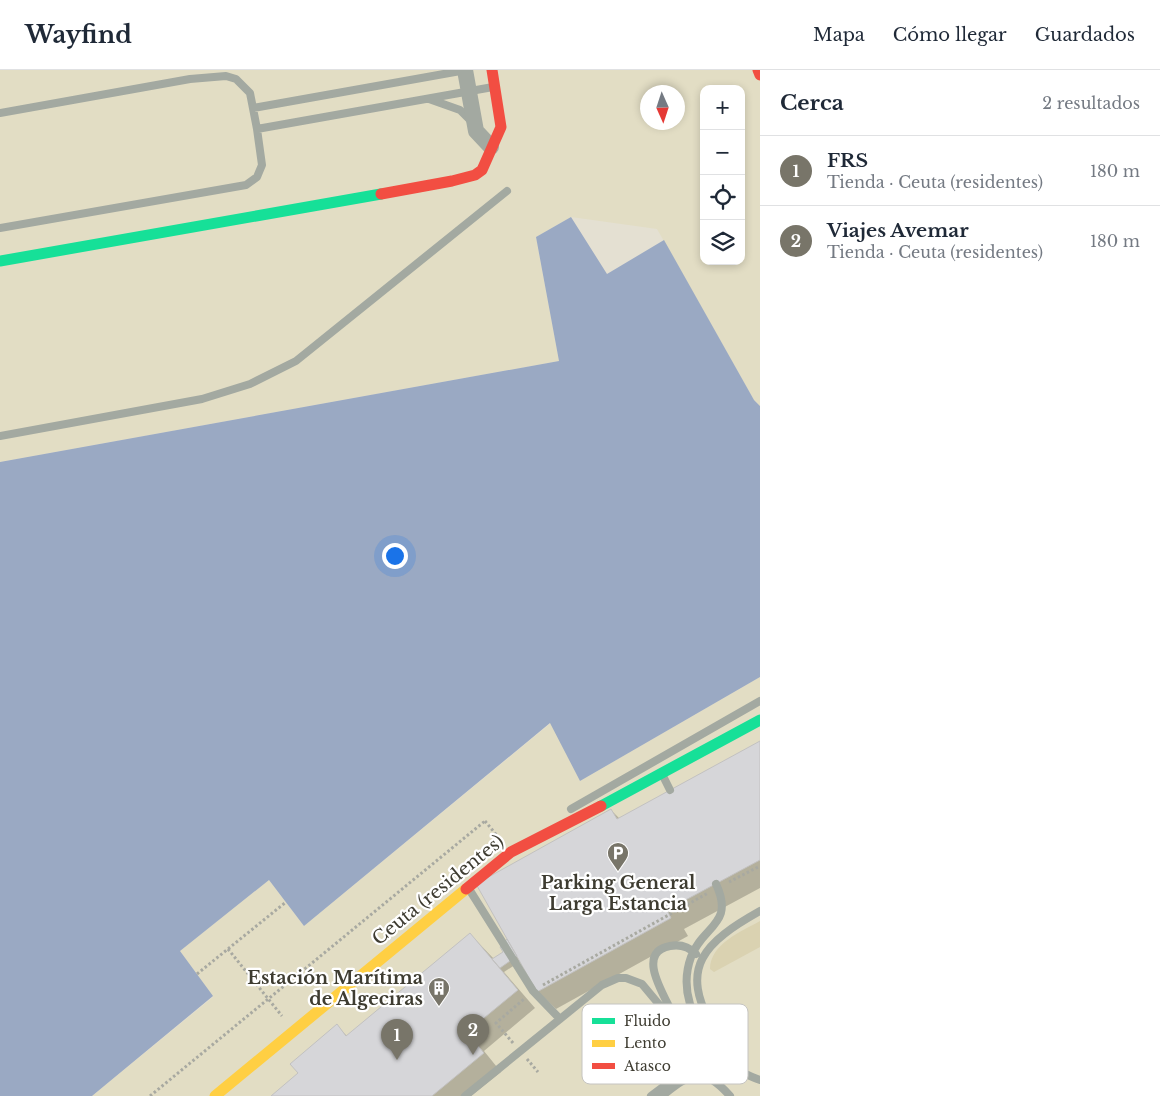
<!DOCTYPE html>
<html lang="es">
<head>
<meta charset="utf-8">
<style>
  :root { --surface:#fff; --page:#f2f2f3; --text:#1f2937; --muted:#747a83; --line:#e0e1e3; --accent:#787569 }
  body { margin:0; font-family:"Libre Baskerville",serif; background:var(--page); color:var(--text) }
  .controls { position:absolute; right:15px; top:15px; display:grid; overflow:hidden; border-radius:10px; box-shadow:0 2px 8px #0003 }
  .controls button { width:45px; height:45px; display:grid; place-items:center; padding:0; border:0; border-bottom:1px solid var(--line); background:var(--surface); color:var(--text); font:25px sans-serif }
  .compass { position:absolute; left:640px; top:15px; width:45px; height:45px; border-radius:50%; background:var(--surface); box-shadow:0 2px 8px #0003; rotate:177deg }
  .you { position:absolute; left:394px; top:485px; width:18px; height:18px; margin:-12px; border:4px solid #fff; border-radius:50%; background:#1a73e8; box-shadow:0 0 0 8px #1a73e833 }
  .badge { display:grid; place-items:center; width:32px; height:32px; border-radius:50%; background:var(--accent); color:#fff; font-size:16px; font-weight:700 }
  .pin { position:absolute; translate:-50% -41px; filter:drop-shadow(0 1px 2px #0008) }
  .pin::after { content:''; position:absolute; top:26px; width:18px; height:15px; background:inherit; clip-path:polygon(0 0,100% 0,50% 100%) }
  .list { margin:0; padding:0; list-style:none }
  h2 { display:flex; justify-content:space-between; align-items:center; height:65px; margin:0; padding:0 20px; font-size:21px }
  h2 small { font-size:16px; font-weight:400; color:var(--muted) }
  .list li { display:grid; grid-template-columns:32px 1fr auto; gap:15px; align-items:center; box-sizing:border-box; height:70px; padding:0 20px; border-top:1px solid var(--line) }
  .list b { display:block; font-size:19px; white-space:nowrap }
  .list p { margin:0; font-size:16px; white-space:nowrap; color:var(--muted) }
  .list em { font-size:16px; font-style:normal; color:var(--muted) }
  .icon { flex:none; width:28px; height:28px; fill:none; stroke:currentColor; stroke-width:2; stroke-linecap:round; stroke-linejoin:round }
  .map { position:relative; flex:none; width:760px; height:1026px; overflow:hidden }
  header { display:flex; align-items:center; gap:30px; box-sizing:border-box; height:70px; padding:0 25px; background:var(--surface); border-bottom:1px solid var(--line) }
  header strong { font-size:24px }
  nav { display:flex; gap:28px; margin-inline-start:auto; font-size:18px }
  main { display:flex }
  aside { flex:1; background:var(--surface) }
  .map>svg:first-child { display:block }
  .built { fill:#e2ddc4; fill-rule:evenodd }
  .green { fill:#dad2b1 }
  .water { fill:#9aa9c3 }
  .shadow { fill:#0003 }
  .building { fill:#d6d6d9; stroke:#c2c1c0 }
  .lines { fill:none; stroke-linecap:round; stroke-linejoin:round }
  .path { stroke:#a8a9a1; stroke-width:3; stroke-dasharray:2.5 2.5; stroke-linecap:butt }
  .lane { stroke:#a3a9a1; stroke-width:8 }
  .street { stroke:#a3a9a1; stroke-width:16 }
  .fast { stroke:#16e098; stroke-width:11 }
  .slow { stroke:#ffcf43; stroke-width:11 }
  .jam { stroke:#f24e42; stroke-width:11 }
  .path-bridge { stroke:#a8a9a1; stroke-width:3; stroke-dasharray:2.5 2.5; stroke-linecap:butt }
  .labels { text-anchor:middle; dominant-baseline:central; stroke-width:4.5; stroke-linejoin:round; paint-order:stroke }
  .poi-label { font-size:18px; font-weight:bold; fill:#3e3c31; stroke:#fff }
  .street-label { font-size:18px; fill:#3e3c31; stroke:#fff }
  .key { fill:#fff; stroke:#c5c4c1; stroke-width:1 }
  .key-label { font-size:14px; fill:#3e3c31 }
</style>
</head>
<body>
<header>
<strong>Wayfind</strong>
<nav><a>Mapa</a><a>Cómo llegar</a><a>Guardados</a></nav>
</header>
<main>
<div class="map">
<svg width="760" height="1026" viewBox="0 0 760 1026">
  <rect width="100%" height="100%" fill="#e4e0d2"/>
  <path class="built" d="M0,0h760v336l-6,-6 -97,-171 -86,-12 -35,20 23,124 -559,101zM704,19h37v172h-37zM648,22h30v30h-30z
    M760,607v419h-668l121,-99 -33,-46 89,-71 35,46 247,-203 29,58z"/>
  <path class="green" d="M760,851v26l-46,25 -4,-3c0,-25 32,-38 50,-48z"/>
  <path class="water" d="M571,147l36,57 57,-34 90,160 6,6v271l-180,104 -30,-58 -246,203 -35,-46 -89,71 33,45 -121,100h-92v-634l559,-101 -23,-124z"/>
  <path class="shadow" d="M760,674v144l-76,41 4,7 -132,73 -18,-17 -17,-31 -17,11 31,36 -51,43 17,21 -30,24h-198l27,-23 37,-47 10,10 123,-102 24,25 11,-7 106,-142 9,9z"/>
  <path class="building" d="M760,671v119l-93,50 4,8 -134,74 -61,-108 135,-75 6,10z
    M470,863l48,57 -51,42 17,21 -52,43h-161l27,-23 -8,-9 47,-40 9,12z
    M507,869l10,17 -17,12 -8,-9 11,-7 -3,-5z"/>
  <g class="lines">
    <path class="path" d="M485,751l14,17
      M729,812l31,-16
      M228,879l54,67
      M197,904l89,-72
      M543,915l165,-92
      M513,973l-17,-20 28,-24
      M527,989l11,13"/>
    <path class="lane" d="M429,29l31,11 11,11
      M253,38l213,-38
      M0,43l190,-34 36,-3 10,3 14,14 7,36 5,36 -5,12 -11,8 -246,43
      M257,59l236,-42
      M0,366l202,-37 48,-15 46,-23 211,-170
      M663,706l7,14
      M571,739l189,-108
      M716,814c19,41 -13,41 -25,73 -12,33 2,62 21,88 4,6 8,15 14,19 7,4 25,13 34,16
      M469,819l64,102 27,28
      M675,949c-7,-19 -42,-66 -5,-73 10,-2 19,1 26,8
      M738,998c-4,-16 -16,-26 -24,-39 -37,-62 -9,-87 46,-118
      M465,1026l137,-111 16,-7h8l16,6 25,30 8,6 37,48 5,13
      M651,1026l36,-27h12l9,7
      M662,1026c29,-23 41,-31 68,0"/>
    <path class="street" d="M465,0l11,61 15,16"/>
    <path class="fast" d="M0,191l381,-67
      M601,736l159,-86"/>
    <path class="slow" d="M215,1026l251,-207"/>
    <path class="jam" d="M758,0l2,5
      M381,124l71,-13 23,-6 7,-5 19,-43 -9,-57
      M466,819l45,-37 90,-46"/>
    <path class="path-bridge" d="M150,1026l335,-275"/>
  </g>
  <defs>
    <g id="parking-pin" transform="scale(1.125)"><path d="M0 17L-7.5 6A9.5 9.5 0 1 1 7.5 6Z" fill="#787569" stroke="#fff"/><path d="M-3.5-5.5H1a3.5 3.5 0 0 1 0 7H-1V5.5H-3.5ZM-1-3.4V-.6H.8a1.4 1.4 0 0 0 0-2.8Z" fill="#fff"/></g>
    <g id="building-pin" transform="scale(1.125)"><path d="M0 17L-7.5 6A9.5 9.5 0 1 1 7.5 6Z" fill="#787569" stroke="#fff"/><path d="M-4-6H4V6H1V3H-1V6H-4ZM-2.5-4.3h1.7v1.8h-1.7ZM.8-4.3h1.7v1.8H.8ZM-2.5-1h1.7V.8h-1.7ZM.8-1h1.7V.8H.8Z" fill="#fff"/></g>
  </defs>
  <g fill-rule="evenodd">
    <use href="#parking-pin" x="618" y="783"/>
    <use href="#building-pin" x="439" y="918"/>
  </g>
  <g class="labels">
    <g class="poi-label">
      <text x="618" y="813">Parking General<tspan x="618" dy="21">Larga Estancia</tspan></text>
      <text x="423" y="908" text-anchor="end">Estación Marítima<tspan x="423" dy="21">de Algeciras</tspan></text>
    </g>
    <g class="street-label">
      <text transform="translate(438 820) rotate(-39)">Ceuta (residentes)</text>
    </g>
  </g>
  <rect x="582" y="934" width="166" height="80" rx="8" class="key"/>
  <rect x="592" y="948" width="23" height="6" fill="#16e098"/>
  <rect x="592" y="970" width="23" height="7" fill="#ffcf43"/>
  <rect x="592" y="993" width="23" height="6" fill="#f24e42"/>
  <g class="key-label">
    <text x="624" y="956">Fluido</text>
    <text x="624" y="978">Lento</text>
    <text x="624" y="1001">Atasco</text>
  </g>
</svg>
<div class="controls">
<button>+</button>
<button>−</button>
<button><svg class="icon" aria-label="locate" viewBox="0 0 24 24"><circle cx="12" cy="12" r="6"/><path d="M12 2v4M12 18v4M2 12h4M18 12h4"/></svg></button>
<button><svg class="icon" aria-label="layers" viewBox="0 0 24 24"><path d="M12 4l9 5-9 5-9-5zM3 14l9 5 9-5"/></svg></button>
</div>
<svg class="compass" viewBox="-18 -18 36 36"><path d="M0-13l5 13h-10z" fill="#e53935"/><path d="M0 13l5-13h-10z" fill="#747a83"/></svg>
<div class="you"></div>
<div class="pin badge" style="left:397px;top:990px">1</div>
<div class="pin badge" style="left:473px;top:985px">2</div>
</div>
<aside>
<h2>Cerca<small>2 resultados</small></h2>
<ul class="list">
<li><span class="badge">1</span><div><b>FRS</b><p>Tienda · Ceuta (residentes)</p></div><em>180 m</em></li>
<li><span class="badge">2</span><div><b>Viajes Avemar</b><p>Tienda · Ceuta (residentes)</p></div><em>180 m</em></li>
</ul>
</aside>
</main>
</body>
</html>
